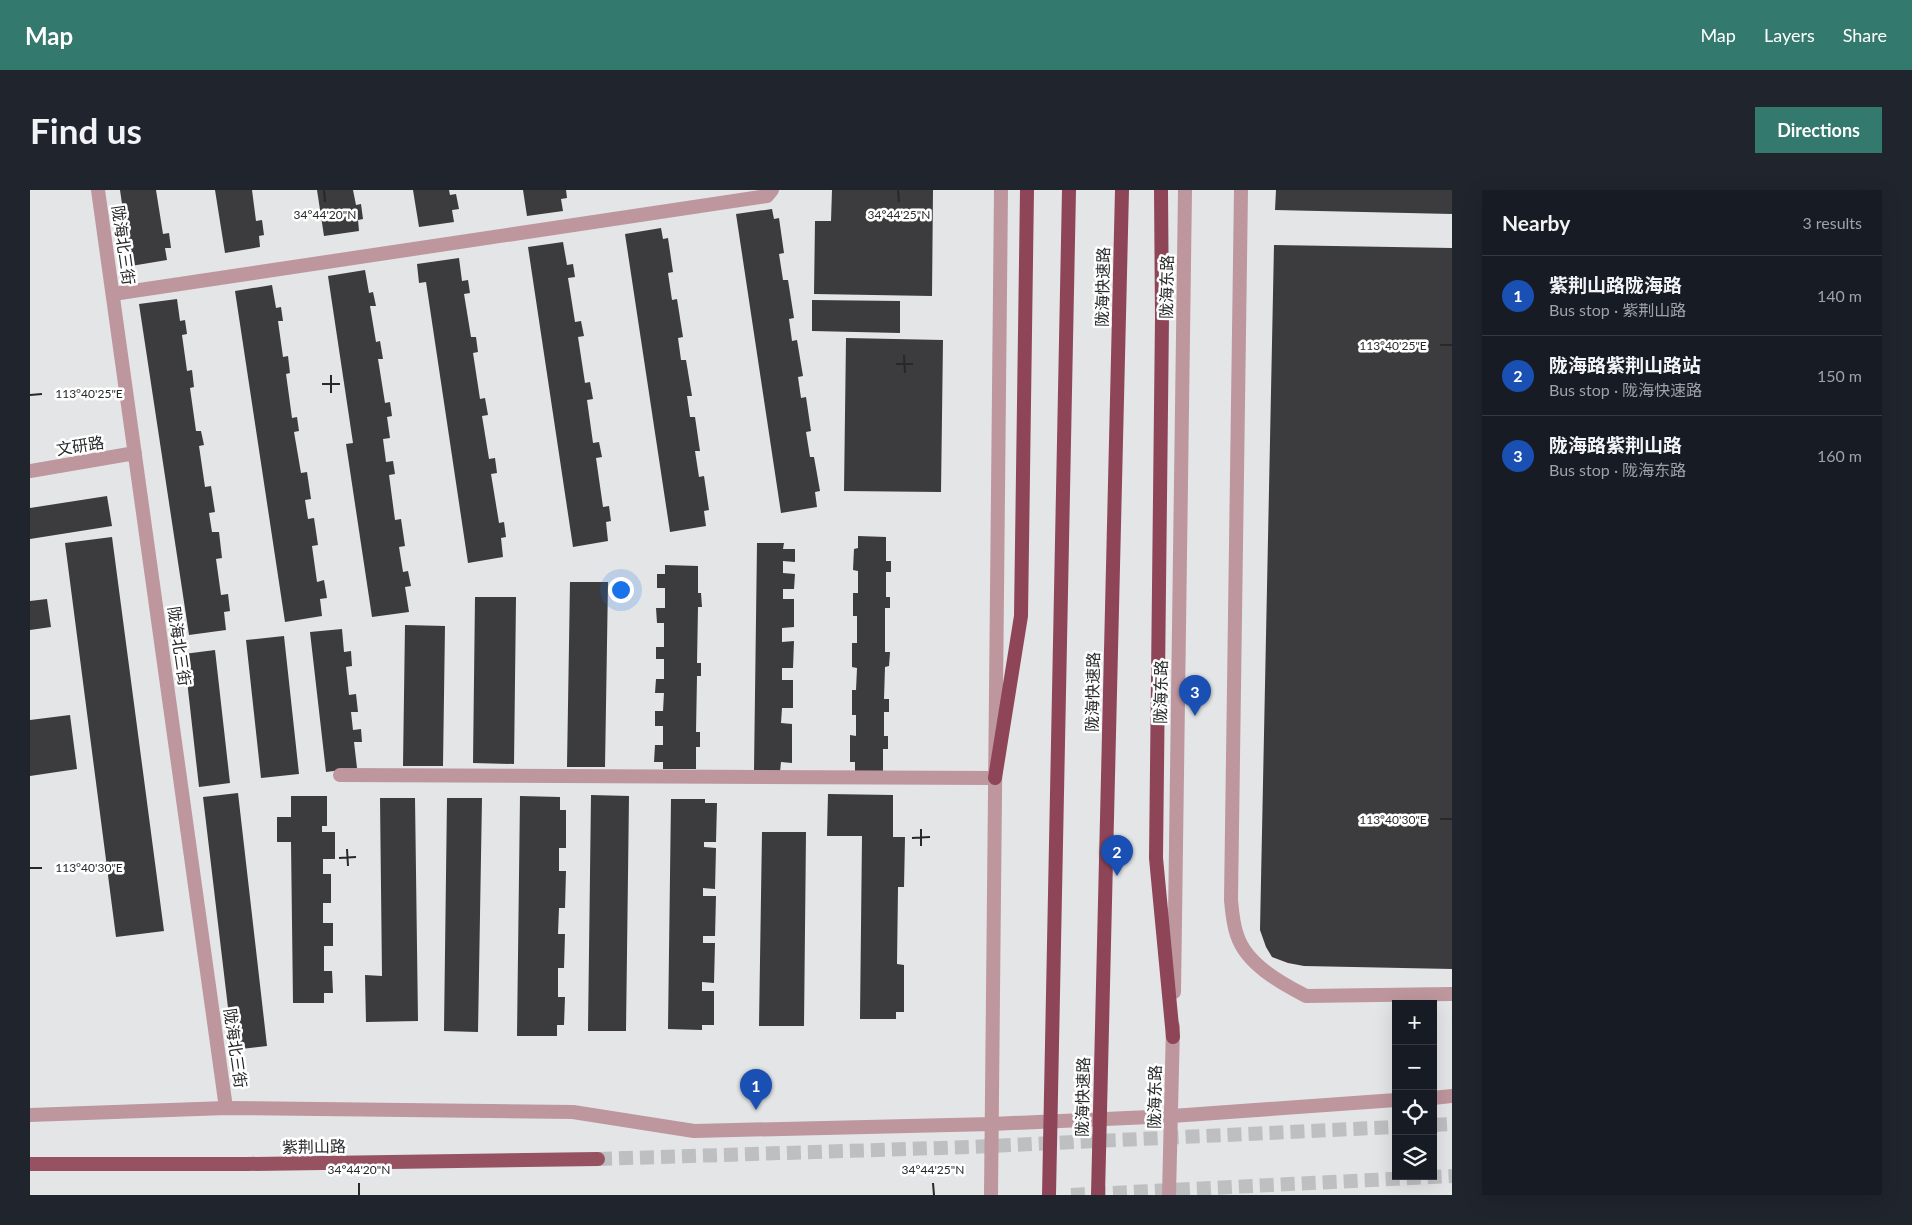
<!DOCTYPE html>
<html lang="en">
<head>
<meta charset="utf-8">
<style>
  :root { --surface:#171b24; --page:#20242c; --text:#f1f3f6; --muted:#9ea1a6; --line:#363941; --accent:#34796d }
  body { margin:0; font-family:Lato,"Noto Sans SC",sans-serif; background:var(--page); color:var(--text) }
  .controls { position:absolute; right:15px; bottom:15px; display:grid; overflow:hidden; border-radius:0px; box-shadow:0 5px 20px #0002 }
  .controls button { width:45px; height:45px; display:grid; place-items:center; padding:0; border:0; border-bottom:1px solid var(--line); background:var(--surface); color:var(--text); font:25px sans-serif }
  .you { position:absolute; left:590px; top:399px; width:18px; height:18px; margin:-12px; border:4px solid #fff; border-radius:50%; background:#1a73e8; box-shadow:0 0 0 8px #1a73e833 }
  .badge { display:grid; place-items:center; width:32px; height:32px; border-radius:50%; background:var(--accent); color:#fff; font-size:16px; font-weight:700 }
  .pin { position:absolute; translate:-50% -41px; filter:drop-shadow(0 1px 2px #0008) }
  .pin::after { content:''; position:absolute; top:26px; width:18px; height:15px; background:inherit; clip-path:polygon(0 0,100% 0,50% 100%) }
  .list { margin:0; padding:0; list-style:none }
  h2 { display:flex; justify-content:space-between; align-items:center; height:65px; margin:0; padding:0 20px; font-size:21px }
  h2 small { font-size:16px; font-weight:400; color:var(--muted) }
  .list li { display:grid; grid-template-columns:32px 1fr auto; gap:15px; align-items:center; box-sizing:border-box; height:80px; padding:0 20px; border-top:1px solid var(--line) }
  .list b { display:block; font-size:19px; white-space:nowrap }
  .list p { margin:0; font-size:16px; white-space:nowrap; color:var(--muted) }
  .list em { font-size:16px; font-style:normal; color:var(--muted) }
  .icon { flex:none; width:28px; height:28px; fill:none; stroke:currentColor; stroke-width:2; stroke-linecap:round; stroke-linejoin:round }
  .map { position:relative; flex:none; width:1422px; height:1005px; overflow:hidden; border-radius:0px }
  header { display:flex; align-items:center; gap:30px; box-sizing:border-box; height:70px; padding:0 25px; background:var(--accent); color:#fff }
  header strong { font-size:24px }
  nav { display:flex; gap:28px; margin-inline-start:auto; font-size:18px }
  .intro { display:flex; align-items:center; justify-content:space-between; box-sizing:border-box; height:120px; padding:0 30px }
  h1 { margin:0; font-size:35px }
  .button { padding:12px 22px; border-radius:0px; background:var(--accent); color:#fff; font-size:18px; font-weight:700 }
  main { display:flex; gap:30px; padding:0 30px }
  aside { flex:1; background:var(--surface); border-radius:0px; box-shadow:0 5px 20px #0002 }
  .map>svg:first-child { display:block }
  .building { fill:#3c3b3d }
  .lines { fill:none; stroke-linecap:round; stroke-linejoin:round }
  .primary-tunnel { stroke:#bebfc1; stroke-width:14; stroke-dasharray:14 7; stroke-linecap:butt }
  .service { stroke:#be969d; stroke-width:14 }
  .minor { stroke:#be969d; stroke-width:14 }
  .tertiary { stroke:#be969d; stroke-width:14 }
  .primary { stroke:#975262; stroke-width:14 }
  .trunk { stroke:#8f4558; stroke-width:14 }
  .trunk-bridge { stroke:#8f4558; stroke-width:14 }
  .ticks { fill:none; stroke:#272828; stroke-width:2 }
  .labels { text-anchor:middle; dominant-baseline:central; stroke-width:5; stroke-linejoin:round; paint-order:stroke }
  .street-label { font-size:16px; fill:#272828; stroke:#fff }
  .ticks-label { font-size:12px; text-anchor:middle; fill:#272828; stroke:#fff; stroke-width:5; stroke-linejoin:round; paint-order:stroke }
</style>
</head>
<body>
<header>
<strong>Map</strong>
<nav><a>Map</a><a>Layers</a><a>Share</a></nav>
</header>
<div class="intro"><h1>Find us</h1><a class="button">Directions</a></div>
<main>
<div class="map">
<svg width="1422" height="1005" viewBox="0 0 1422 1005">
  <rect width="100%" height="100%" fill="#e4e5e7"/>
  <path class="building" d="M90,0h36l7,44 6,-1 2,15h-6l2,12 -36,6z
    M185,0h37l4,31 6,-1 2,15 -5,1 1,11 -35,6z
    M287,0h36l3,15 5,-1 2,15 -5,1 1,11 -35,5z
    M383,0h36l1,5 6,-1 3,15 -7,1 2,12 -35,5z
    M493,0h43l1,8 -6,1 2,12 -36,5z
    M802,0h101l-1,106 -118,-2 1,-73h16z
    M1246,0h176v24l-177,-4z
    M742,19l2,10 5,-1 5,35 -5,1 4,26h5l6,38 -5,1 3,22 5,-1 6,36 -5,1 3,21 5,-1 5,34 -5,1 4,25h4l6,34 -5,1 2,15 -36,6 -45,-299z
    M631,38l2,11 5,-1 5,34 -5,1 4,27 5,-1 6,38 -5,1 3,22h5l6,36h-5l3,21h5l5,34h-5l4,26 5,-1 5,34 -5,1 2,15 -36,6 -45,-298z
    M533,52l4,23 6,-1 2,13 -7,1 7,44 6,-1 3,15 -6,1 7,46 5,-1 3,17 -6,1 6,43 6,-1 3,15 -6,1 7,49 6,-1 2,15 -5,1 2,19 -35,6 -45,-300z
    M1244,55l178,3v721l-148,-3 -16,-3 -16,-6 -6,-10 -6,-17z
    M429,68l3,23 6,-1 2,13 -6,1 7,43h5l2,15 -5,1 7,46 5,-1 3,17 -6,1 7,43 6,-1 2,15 -6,1 8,49 5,-1 2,15 -5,1 2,19 -35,6 -42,-281 -7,1 -2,-19z
    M335,80l4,23 4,-1 3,14h-6l6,36 4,-1 3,18h-5l7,44 5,-1 2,14 -5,1 3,21 -7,1 3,23 7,-1 2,13 -6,1 6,45 6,-1 4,27 -6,1 4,25 5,-1 3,15 -6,1 4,25 -37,5 -26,-173 7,-1 -25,-167z
    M242,95l4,23 5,-1 2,14h-5l5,36 5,-1 2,17 -4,1 6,44 5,-1 2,14 -5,1 7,41 6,-1 4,27 -6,1 3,19 6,-1 4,27 -6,1 5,36 7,-2 3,18 -7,1 2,17 -37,6 -50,-331z
    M147,109l3,22 5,-1 2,14 -5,1 5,36 5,-1 2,17 -4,1 6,43h5l3,14 -5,1 6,41 6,-1 4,26 -6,1 3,19h7l3,26 -6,1 5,36 7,-1 2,17 -6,1 2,18 -37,5 -50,-331z
    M782,110l88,1v32l-88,-2z
    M816,148l97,2 -2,152 -97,-1z
    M77,306l5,30 -82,13v-31z
    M828,346l28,1v24h5v11h-5v25h4v11h-5v44h5l-1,14 -4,1 -1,32h5v13h-5v24h4v13h-5v23l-28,-1v-9h-5v-27l6,1v-21h-4v-25h4l1,-22 -5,-1v-24h5v-27h-4v-23h5v-22l-5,-1 1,-21 4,-1z
    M82,347l52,394 -48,6 -51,-394z
    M727,353h27l-1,6h12v13l-12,-1v12l12,1 -1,15h-11v10h11v28l-12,1v14l12,-1 -1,27h-11v12h11v28h-11l-1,15 11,1v39l-11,-1 -1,10 -26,-1z
    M635,375l33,1v27h3l1,14h-4l-1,56h4v13h-4l-1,56h4v15h-4v22h-33v-7h-9l1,-17h8v-19h-8v-15h8l1,-18h-9l1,-14h8v-20h-8v-12h8v-24h-7l-1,-15h9v-20h-8v-14h8z
    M540,392h38l-3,185h-38z
    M445,407h41l-2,167 -41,-1z
    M17,409l4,28 -21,3v-29z
    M375,435l40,1 -2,140h-40z
    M312,439l2,23 7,-1 1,15 -6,1 3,28 7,-1 2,18h-7l2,18 8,-1 1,13h-8l3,26 -31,4 -16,-140z
    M254,446l15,138 -38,4 -15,-138z
    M185,460l15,133 -31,4 -15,-133z
    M40,525l7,54 -47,7v-56z
    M208,603l29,253 -34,4 -30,-253z
    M798,604l65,1v42h12l-1,50h-6l-1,77 7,1v47h-8v7h-36l2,-183h-35z
    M561,605l38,1 -3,235h-38z
    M261,606h36v30h-5v6h13v27h-12v15h8v29h-8v20h10v23h-9v25h8l1,22h-9v10h-31l-2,-161h-14v-25h14z
    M490,606l40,1v13h6v38h-7v23h7l-1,37h-6l-1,26h7l-1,34h-6v29h7l-1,28h-7v11h-40z
    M350,608h35l3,223 -52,1 -1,-47 17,1z
    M417,608h35l-4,234 -34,-1z
    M641,609h34v4h12l-1,39h-12v5l12,1 -1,41 -12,-1v8h13l-1,40h-12v7h12l-1,40 -12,-1v9h12v34h-12v5l-34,-1z
    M732,642h44l-2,194h-45z"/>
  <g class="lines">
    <path class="primary-tunnel" d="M1403,935l19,-1
      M568,969l371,-12 427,-20
      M1041,1005l381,-19"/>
    <path class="service" d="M1211,0l-10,710c1,11 2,24 6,35 9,29 44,48 69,61l146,-2
      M83,104l654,-98 5,-6
      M310,585l655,3"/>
    <path class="minor" d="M68,0l128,918
      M0,281l105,-18"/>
    <path class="tertiary" d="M1144,802l11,-802
      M1403,908l19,-2
      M0,925l196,-7 347,4 121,19 298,-7 180,-8 224,-16
      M961,1005l10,-1005
      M1139,1005l4,-169"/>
    <path class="primary" d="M0,974h217l351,-5"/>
    <path class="trunk" d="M1131,0l1,127 -6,541 17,179
      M965,588l26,-162 6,-426"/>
    <path class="trunk-bridge" d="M1019,1005l20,-1005
      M1068,1005l24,-1005"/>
  </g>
  <path class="ticks" d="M294,0l1,12M868,0l1,12M1410,155h12M874,165l1,18M866,174h17M301,185v18M292,194h18M0,205l12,-1M1410,629h12M891,639v17M882,648l18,-1M317,659l1,17M309,668l17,-1M0,678h12M329,993v12M903,993l1,12"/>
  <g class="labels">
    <g class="street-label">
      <text transform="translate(94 55) rotate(82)">陇海北三街</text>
      <text transform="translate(1072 97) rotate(-89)">陇海快速路</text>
      <text transform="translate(1136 97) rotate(-89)">陇海东路</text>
      <text transform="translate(50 255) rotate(-9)">文研路</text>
      <text transform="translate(150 456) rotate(82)">陇海北三街</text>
      <text transform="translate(1062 502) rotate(-89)">陇海快速路</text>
      <text transform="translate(1130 502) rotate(-89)">陇海东路</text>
      <text transform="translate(206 858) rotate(82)">陇海北三街</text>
      <text transform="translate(1052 907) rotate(-89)">陇海快速路</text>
      <text transform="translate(1124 907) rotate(-89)">陇海东路</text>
      <text transform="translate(284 956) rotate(-1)">紫荆山路</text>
    </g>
  </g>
  <g class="ticks-label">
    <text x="295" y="29">34°44'20"N</text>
    <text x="869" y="29">34°44'25"N</text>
    <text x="1363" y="160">113°40'25"E</text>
    <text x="59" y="208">113°40'25"E</text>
    <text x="1363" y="634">113°40'30"E</text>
    <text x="59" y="682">113°40'30"E</text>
    <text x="329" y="984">34°44'20"N</text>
    <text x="903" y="984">34°44'25"N</text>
  </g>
</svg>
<div class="controls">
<button>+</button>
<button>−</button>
<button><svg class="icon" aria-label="locate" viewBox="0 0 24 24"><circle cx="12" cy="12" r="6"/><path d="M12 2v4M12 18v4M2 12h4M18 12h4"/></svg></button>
<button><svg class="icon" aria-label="layers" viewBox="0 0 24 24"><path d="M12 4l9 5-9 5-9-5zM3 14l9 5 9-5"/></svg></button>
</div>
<div class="you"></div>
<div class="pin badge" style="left:726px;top:920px;background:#1a4fb4">1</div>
<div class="pin badge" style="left:1087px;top:686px;background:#1a4fb4">2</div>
<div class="pin badge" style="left:1165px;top:526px;background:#1a4fb4">3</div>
</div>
<aside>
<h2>Nearby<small>3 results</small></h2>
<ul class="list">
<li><span class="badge" style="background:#1a4fb4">1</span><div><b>紫荆山路陇海路</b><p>Bus stop · 紫荆山路</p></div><em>140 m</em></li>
<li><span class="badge" style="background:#1a4fb4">2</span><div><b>陇海路紫荆山路站</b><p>Bus stop · 陇海快速路</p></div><em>150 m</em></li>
<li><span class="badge" style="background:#1a4fb4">3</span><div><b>陇海路紫荆山路</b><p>Bus stop · 陇海东路</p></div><em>160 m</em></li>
</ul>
</aside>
</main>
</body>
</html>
